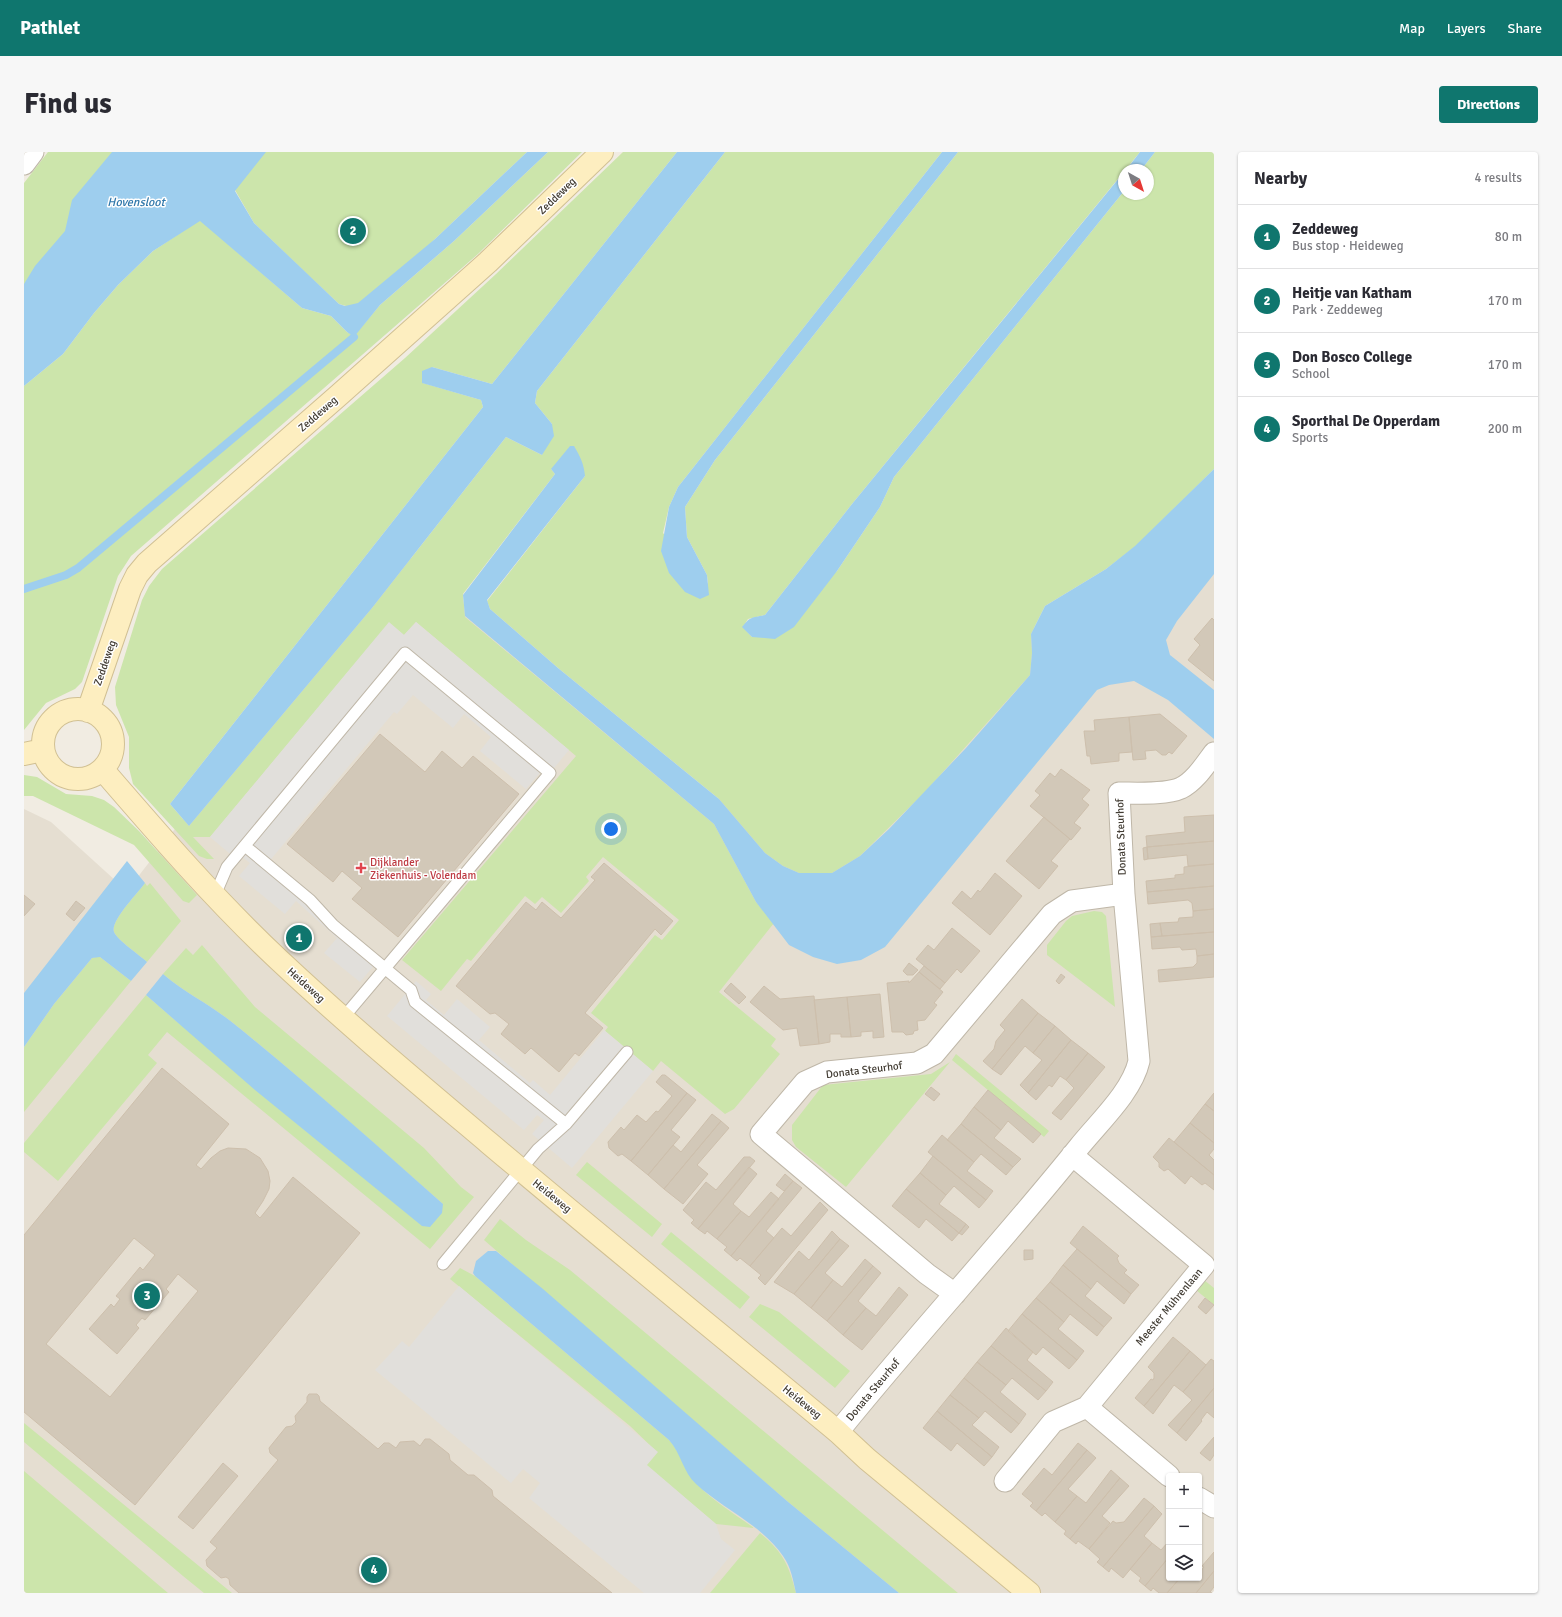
<!DOCTYPE html>
<html lang="en">
<head>
<meta charset="utf-8">
<style>
  :root { --surface:#fff; --page:#f7f7f7; --text:#2b2b33; --muted:#7c7c81; --line:#e1e1e2; --accent:#0f766e }
  body { margin:0; font-family:Signika,sans-serif; background:var(--page); color:var(--text) }
  .controls { position:absolute; right:12px; bottom:12px; display:grid; overflow:hidden; border-radius:4px; box-shadow:0 1px 3px #0004 }
  .controls button { width:36px; height:36px; display:grid; place-items:center; padding:0; border:0; border-bottom:1px solid var(--line); background:var(--surface); color:var(--text); font:20px sans-serif }
  .compass { position:absolute; left:1094px; top:12px; width:36px; height:36px; border-radius:50%; background:var(--surface); box-shadow:0 1px 3px #0004; rotate:141deg }
  .you { position:absolute; left:587px; top:677px; width:14px; height:14px; margin:-10px; border:3px solid #fff; border-radius:50%; background:#1a73e8; box-shadow:0 0 0 6px #1a73e833 }
  .badge { display:grid; place-items:center; width:26px; height:26px; border-radius:50%; background:var(--accent); color:#fff; font-size:13px; font-weight:700 }
  .pin { position:absolute; translate:-50% -50%; border:2px solid #fff; box-shadow:0 1px 4px #0006 }
  .list { margin:0; padding:0; list-style:none }
  h2 { display:flex; justify-content:space-between; align-items:center; height:52px; margin:0; padding:0 16px; font-size:17px }
  h2 small { font-size:13px; font-weight:400; color:var(--muted) }
  .list li { display:grid; grid-template-columns:26px 1fr auto; gap:12px; align-items:center; box-sizing:border-box; height:64px; padding:0 16px; border-top:1px solid var(--line) }
  .list b { display:block; font-size:15px; white-space:nowrap }
  .list p { margin:0; font-size:13px; white-space:nowrap; color:var(--muted) }
  .list em { font-size:13px; font-style:normal; color:var(--muted) }
  .icon { flex:none; width:22px; height:22px; fill:none; stroke:currentColor; stroke-width:2; stroke-linecap:round; stroke-linejoin:round }
  .map { position:relative; flex:none; width:1190px; height:1441px; overflow:hidden; border-radius:4px }
  header { display:flex; align-items:center; gap:24px; box-sizing:border-box; height:56px; padding:0 20px; background:var(--accent); color:#fff }
  header strong { font-size:19px }
  nav { display:flex; gap:22px; margin-inline-start:auto; font-size:14px }
  .intro { display:flex; align-items:center; justify-content:space-between; box-sizing:border-box; height:96px; padding:0 24px }
  h1 { margin:0; font-size:28px }
  .button { padding:10px 18px; border-radius:4px; background:var(--accent); color:#fff; font-size:14px; font-weight:700 }
  main { display:flex; gap:24px; padding:0 24px }
  aside { flex:1; background:var(--surface); border-radius:4px; box-shadow:0 1px 3px #0004 }
  .map>svg:first-child { display:block }
  .residential { fill:#e5ded1; fill-rule:evenodd }
  .green { fill:#cce5ab }
  .parking { fill:#e1dfdb }
  .water { fill:#9eceee }
  .lines { fill:none; stroke-linecap:round; stroke-linejoin:round }
  .stream { stroke:#9eceee; stroke-width:8 }
  .building { fill:#d2c8b8; stroke:#cdbfac; fill-rule:evenodd }
  .lane-casing { stroke:#bfb7a8; stroke-width:13 }
  .street-casing { stroke:#bfb7a8; stroke-width:23 }
  .secondary-casing { stroke:#d1c093; stroke-width:24 }
  .lane { stroke:#fff; stroke-width:11 }
  .street { stroke:#fff; stroke-width:21 }
  .secondary { stroke:#fdeec0; stroke-width:22 }
  .health-dot { fill:#e0444e; stroke:#fff; stroke-width:1.5 }
  .labels { text-anchor:middle; dominant-baseline:central; stroke-width:3; stroke-linejoin:round; paint-order:stroke }
  .street-label { font-size:11px; fill:#423c33; stroke:#fff }
  .health-label { font-size:11px; fill:#be3a42; stroke:#fff; text-anchor:start }
  .water-label { font-size:12px; font-style:italic; fill:#3078ab; stroke:#fff }
</style>
</head>
<body>
<header>
<strong>Pathlet</strong>
<nav><a>Map</a><a>Layers</a><a>Share</a></nav>
</header>
<div class="intro"><h1>Find us</h1><a class="button">Directions</a></div>
<main>
<div class="map">
<svg width="1190" height="1441" viewBox="0 0 1190 1441">
  <rect width="100%" height="100%" fill="#f1ece2"/>
  <path class="residential" d="M1190,379v1062h-1190v-784l27,13 76,69 267,-346 310,261zM1145,1324h30v102h-30z"/>
  <path class="green" d="M24,0h132l-156,188v-157z
    M239,0h264l-167,158 -21,-6 -32,-30 -53,-51 -19,-33z
    M524,0h34l-104,102 -347,302 -13,20 -36,106 -7,7 -29,14 -22,27v-344l39,-32 31,-41 24,-28 35,-34 47,-31 102,88 29,8 16,16 7,4 26,-31 74,-64z
    M599,0h54l-185,232 -60,-17 -9,16 58,17 2,7 -313,397 19,22 183,-218 134,-171 36,18 10,-31 -17,-21 2,-12 188,-239h217l-264,335 -9,20 -6,26 45,51 -1,-9 -20,-38 -2,-30 30,-47 243,-308h182l-288,352 -87,111 -17,4 -5,8 9,10 85,-66 43,-64 14,-30 230,-286v3h24v-24h-7l14,-18h59v317l-78,77 -30,23 -61,37 -14,28 1,19 -2,22 -105,117 -65,64 -28,17h-33l-16,-7 -18,-13 -46,-54 -161,-131 -68,-59 -3,-8 98,-125 -34,-7 4,5 -92,120 2,23 249,207 42,78 18,21 -55,69 57,47 -5,7 9,8 -46,55 -9,5 -64,-53 -8,10 -48,-40 3,-4 -17,-14 64,-78 7,5 17,-20 -76,-63 -17,20 3,4 -28,32 -19,-16 -7,7 -10,-8 -54,65 -4,-2 -26,32 -39,-31 174,-204 -160,-134 -12,13 -15,-12 -179,214h-17l21,22h-7l-8,-3 -66,-72 -4,-16v-31l-13,-32 -1,-18 27,-87 7,-14 13,-17 243,-211 91,-84z
    M0,623l13,2 29,17 26,2 12,4 10,7 25,24 58,64 -8,8 -6,-2 -49,-56 -101,-49h-9z
    M121,731l2,3 3,-3 31,38 -34,41c-7,-7 -29,-21 -33,-30 -4,-11 24,-39 31,-49z
    M1070,759l8,1 4,4 9,91 -68,-52v-10l19,-24 6,-5z
    M178,793l53,62 169,141 37,39 13,10 -44,52 -263,-217 -19,23 9,8 -99,118 -34,-29v-9l122,-148 30,26 267,183c-70,-61 -138,-123 -210,-181 -22,-18 -48,-30 -70,-49l23,-26 7,7z
    M72,805h4l31,24 -107,131v-65l30,-43 38,-46z
    M932,902l93,77 -5,6 -92,-77z
    M926,910l-104,125 -50,-40 -4,-7v-15l31,-40 108,-11z
    M563,1010l75,62 -10,13 -76,-62z
    M476,1067l26,21 44,30 388,323h-59l-112,-92 -303,-261z
    M647,1080l79,65 -10,12 -79,-65z
    M436,1116l15,8 194,164c12,12 15,30 26,42 14,16 41,33 59,46l-38,-4 -70,-59 11,-13 -27,-26 -180,-147z
    M1180,1128l10,8v17l-18,-15z
    M736,1152l19,8 71,59 -15,17 -86,-71z
    M0,1271l208,170h-28l-21,-17 -159,-134z
    M0,1319l144,122h-144z
    M736,1381c23,19 29,32 36,60h-86z"/>
  <path class="parking" d="M365,470l15,13 12,-13 153,128 -19,23 -6,-5 -18,21 -46,-38 11,-14 -27,-23 -11,14 -40,-33 -16,19 -3,-2 -127,152 111,97 -18,21 -36,-29 13,-15 -41,-37 -11,13 -46,-38 11,-13 -12,-9 -3,4 -25,-21z
    M392,829l15,13 -5,6 18,15 13,-16 33,28 -11,13 51,43 3,-3 17,15 54,-65 49,41 -81,97 -40,-34 12,-14 -7,-5 -13,15 -137,-114z
    M435,1134l199,166 -11,13 69,59 5,15 14,11 -35,43h-56l-115,-95 11,-15 -17,-14 -12,14 -136,-113 27,-29 7,6z"/>
  <path class="water" d="M88,0h154l-31,39 19,32 85,81 6,2 13,-3 77,-64 92,-87h21l-94,89 -74,64 -26,32 -7,-5 -16,-16 -29,-8 -102,-87 -47,30 -35,34 -24,28 -31,41 -39,32v-102l11,-18 30,-35 7,-31z
    M653,0h48l-188,239 -2,12 17,21 2,12 -12,19 -36,-18 -134,171 -183,218 -19,-22 313,-397 -2,-7 -59,-17v-12l10,-4 60,17z
    M918,0h16l-243,308 -30,47 2,30 20,38 2,20 -9,4 -15,-7 -16,-19 -8,-22 8,-44 9,-20z
    M1116,0h15l-14,18h-15z
    M1100,20v19l-230,286 -14,30 -43,64 -43,56 -19,12 -23,-2 -10,-10c9,-11 9,-9 23,-12l87,-111z
    M546,294h4c6,10 10,18 11,30l-98,124 3,9 68,59 161,131 46,54 18,13 16,7h33l28,-17 29,-27 77,-81 64,-73 2,-22 -1,-19 14,-28 61,-37 29,-23 79,-77v105l-37,47 -11,19 4,15 44,35v49l-46,-39 -34,-19 -25,4 -12,5 -212,257 -24,13 -24,4 -24,-7 -24,-12 -33,-43 -42,-78 -249,-208 -2,-21 92,-121 -4,-5z
    M103,709l18,22c-7,10 -35,38 -31,49 4,9 26,23 33,30l-16,19 -31,-24 -8,1 -38,46 -30,43v-54z
    M139,822c22,19 48,31 70,49 72,58 141,120 210,181l-1,9 -12,14 -8,-1 -167,-136 -109,-95z
    M464,1099h8l47,38 244,212 112,92h-103c-3,-13 -5,-26 -13,-37 -21,-31 -60,-47 -87,-72 -13,-12 -15,-31 -27,-44l-194,-164 -2,-3 3,-12z"/>
  <g class="lines">
    <path class="stream" d="M0,437l42,-14 12,-7 276,-231"/>
  </g>
  <path class="building" d="M1188,466l2,2v61l-26,-21 12,-15 -6,-6z
    M1136,562l27,22 -15,18 -3,-2 -3,3h-4l-6,-5 -11,1 1,8 -13,1 -4,-43z
    M1105,565l3,35 -13,1v8l-28,3 -1,-8h-3l-3,-25h11l-1,-11z
    M356,582l45,38 17,-21 20,17 11,-12 46,38 -121,143 -46,-38 10,-11 -20,-17 -9,11 -46,-38z
    M1037,617l29,21 -8,9 7,6 -15,18 7,5 -10,12 -41,-34 10,-11 -5,-4 15,-18 5,4z
    M1190,663v26l-67,6 -1,-11 39,-4 -1,-15z
    M1020,665l26,22 -19,22 7,5 -19,23 -33,-28z
    M1190,689v23l-26,2 -1,-11 -39,4 -1,-12z
    M1123,695l1,12 -4,1 -1,-12z
    M580,711l69,58 -12,14 -6,-6 -70,84 18,15 -24,28 -4,-3 -16,19 -28,-24 -6,6 -24,-20 8,-10 -14,-11 -5,1 -34,-28 70,-84 10,8 6,-8 19,16 34,-38 -4,-3z
    M1190,712v22l-67,6 -1,-11 29,-3v-3l9,-1v-7z
    M971,721l27,23 -32,39 -38,-32 10,-12 9,8 7,-9 2,2z
    M1190,734v23l-21,2 -1,-8 -4,-3 -40,4 -1,-12z
    M0,743l11,9 -11,12z
    M52,749l9,7 -11,13 -8,-7z
    M1190,757v23l-52,4 -2,-13 18,-1 1,-4 14,-1v-6z
    M1136,771l2,13 -11,1 -1,-13z
    M928,776l28,23 -19,22 -4,-4 -12,14 -29,-24 12,-14 6,5z
    M1190,780v22l-17,2 -1,-7 -14,1 -2,-3 -28,2 -1,-12z
    M1190,802v23l-55,5 -1,-12 35,-3 4,-4v-7z
    M885,811l9,7 -5,5h-6l-4,-4z
    M900,814l21,17 -5,6 -21,-17z
    M895,820l24,20 -9,11 3,2 -12,15 -8,1 1,9 -4,1 -1,3 -7,1 -3,-3h-11l-5,-49 22,-2v2z
    M1037,822l4,3 -6,7 -3,-3z
    M707,831l15,14 -7,7 -15,-13z
    M740,834l16,13 34,-3 5,48 -19,2 -3,-18 -14,2 -33,-28z
    M856,842l4,43 -11,1v-7l-12,1v4l-10,1 -4,-40z
    M823,845l4,40h-10v-3h-11v8l-11,2 -5,-44z
    M998,847l16,14 -46,56 -9,-8 11,-12 2,-8 9,-11 -5,-5z
    M1014,861l17,13 -22,27 -8,-7 -24,29 -9,-6z
    M1031,874l16,14 -43,53 -8,-8 22,-25 -9,-7z
    M1047,888l17,13 -22,27 -6,-4 -8,11 -3,-2 -13,15 -8,-7z
    M1064,901l17,14 -44,53 -9,-7 22,-25 -8,-8z
    M138,916l67,56 -33,41 5,4 10,-11 9,-7 8,-3 18,1 14,9 8,13 2,10 -1,8 -6,12 -8,12 5,5 33,-41 67,56 -225,272 -111,-93v-177zM110,1086l21,17 -12,15 -3,-3 -24,29 4,3 -6,8 -3,-3 -22,25 28,25 22,-26 -3,-3 6,-7 3,2 24,-28 -3,-3 12,-15 20,17 -88,106 -64,-53z
    M638,923h3l22,18 -56,68 -9,-7 -4,2 -9,-8 -1,-6 13,-15 3,3 13,-15 9,7 10,-11 2,1 14,-16 -16,-14z
    M907,935l9,7 -6,7 -9,-7z
    M964,938l53,44 -8,9 -25,-22 -7,9 -27,-23z
    M663,941l9,7 -25,30 9,7 -32,38 -17,-14z
    M1190,941v18l-9,-7z
    M1181,952l9,7v32l-24,-20z
    M950,955l27,23 -7,8 27,21 -8,8 -52,-43z
    M688,962l9,7 -57,68 -16,-14 25,-30 8,7z
    M697,969l8,7 -32,37 11,9 -25,30 -19,-15z
    M1166,971l24,20v6l-5,6 5,5v15l-40,-33z
    M937,972l52,43 -7,8 -25,-21 -7,8 -27,-22z
    M918,983l32,27 -7,9 26,20 -7,9 -58,-48z
    M1145,986l45,37v15l-9,-7 -3,2 -11,-9 -6,8 -17,-15 -4,2 -5,-4v-4l-6,-6z
    M909,1004l53,44 -7,8 -25,-22 -8,9 -26,-22z
    M720,1005h6l5,4 -57,68 -7,-6 3,-3 -11,-10 23,-28 10,8z
    M725,1015l8,7 -24,30 8,7 -24,28 -10,-8 -2,3 -7,-5z
    M896,1021l26,22 -7,9 27,20 -7,9 -53,-44z
    M761,1022l8,7 -9,10 -8,-6z
    M769,1029l9,7 -36,43 8,7 -24,28 -10,-8 -3,3 -6,-5z
    M882,1037l53,44 -7,8 -26,-22 -7,9 -27,-22z
    M747,1040l8,7 -48,57 -7,-6 3,-3 -10,-8 24,-28 8,6z
    M796,1050l8,8 -63,75 -7,-7 3,-3 -11,-9 32,-38 9,8z
    M942,1072l3,3 -7,8 -3,-2z
    M1059,1074l36,30 -2,2 2,5 8,7 -3,3 15,12 -8,9 -61,-51z
    M808,1079l8,8 -46,55 -20,-12 25,-31 10,9z
    M816,1087l9,7 -24,27 8,7 -22,28 -17,-14z
    M1053,1097l54,45 -7,10 -27,-23 -6,8 -28,-24z
    M1000,1098h9v9l-9,1z
    M841,1107l8,7 -46,55 -16,-13 22,-28 9,7z
    M1039,1113l28,24 -6,7 27,22 -8,9 -54,-45z
    M849,1114l8,7 -23,28 8,7 -23,27 -16,-14z
    M1026,1130l54,45 -7,9 -27,-22 -6,8 -28,-24z
    M875,1135l9,8 -46,55 -19,-15 23,-27 10,8z
    M1012,1146l28,24 -6,7 26,22 -7,9 -55,-46z
    M1181,1146l9,7 -8,9 -8,-7z
    M998,1162l55,46 -8,9 -26,-22 -7,8 -28,-24z
    M982,1176l27,24 -6,8 26,22 -7,9 -55,-45z
    M1149,1185l17,14 -46,55 -9,-8 16,-19 2,1 1,-2v-5l-6,-6z
    M967,1194l55,45 -8,9 -26,-22 -6,7 -29,-23z
    M1166,1199l16,14 -23,27 -9,-7 -21,29 -9,-8z
    M1187,1207l3,2v27l-37,45 -9,-8 24,-25 -9,-8z
    M953,1210l29,23 -6,7 26,22 -7,10 -55,-46z
    M940,1226l55,46 -8,9 -26,-22 -6,7 -29,-23z
    M1190,1236v30l-7,-6 -6,8 1,1 -16,20 -9,-8z
    M285,1242h8l2,2 1,5 58,48 6,-6h5l7,5 4,-6 14,-1 6,5 5,-7h5l19,15 1,6 18,15h6l18,15 1,6 119,97h-373l-9,-8 -1,-6 -3,-2 -5,1 -14,-12 -1,-6 11,-12 -7,-6 68,-82 -8,-7 -1,-5 17,-21 6,-1 4,-4 -1,-6 12,-14v-5z
    M926,1243l29,23 -7,7 27,22 -7,10 -55,-46z
    M913,1259l55,46 -8,9 -27,-23 -6,8 -28,-23z
    M1190,1285v18l-4,6 -10,-8z
    M1054,1291l9,7 -51,61 -6,-5 3,-3 -11,-9 22,-26 8,7z
    M1063,1298l9,8 -28,31 9,7 -22,26 -10,-9 -3,3 -6,-5z
    M199,1311l15,13 -45,53 -15,-12z
    M1087,1318l9,8 -50,61 -6,-5 2,-3 -11,-9 22,-26 9,7z
    M1096,1326l9,8 -27,30 8,7 -21,26 -11,-8 -2,3 -6,-5z
    M1120,1346l10,8 -51,61 -6,-5 3,-3 -11,-10 24,-28 3,2 8,-1z
    M1130,1354l8,8 -18,22 8,7 -29,35 -12,-10 -2,4 -6,-5z
    M1145,1389v16l-24,29 -6,-5 2,-3 -11,-9 22,-26 9,7z
    M1190,1400v19l-18,22h-29l13,-15h19v-5l5,-6 -2,-1z
    M1145,1405v21h11l-13,15h-8l-6,-5 -2,3 -6,-5z
    M1190,1419v16l-4,5 2,1h-16z"/>
  <g class="lines">
    <g class="lane-casing">
      <path id="lane" d="M221,694l65,54 23,25 78,65 4,12 151,122
        M191,743l12,-28 178,-214 145,120 -207,245
        M419,1112l95,-115 28,-25 61,-72"/>
    </g>
    <g class="street-casing">
      <path id="street" d="M0,12l9,-12
        M1048,1003l132,110 -117,142 82,69
        M931,1142l-28,-20 -166,-140 44,-52 22,-10 90,-9 17,-9 118,-140 20,-13 52,-7
        M814,1280c78,-97 163,-188 241,-285 20,-25 53,-55 60,-86l-15,-167 -5,-101c17,0 47,2 62,-5 14,-7 24,-23 33,-35
        M981,1329l48,-59 34,-15
        M1175,1346l15,9"/>
    </g>
    <g class="secondary-casing">
      <path id="secondary" d="M19 592a35 35 0 1 1 70 0a35 35 0 1 1-70 0Z
        M64,559l42,-122 7,-14 10,-12 192,-168 149,-133 114,-110
        M0,602l19,-4
        M79,618c56,65 113,131 176,190 67,63 139,123 210,183 115,97 233,193 349,289l29,27 162,134"/>
    </g>
    <use href="#lane" class="lane"/>
    <use href="#street" class="street"/>
    <use href="#secondary" class="secondary"/>
  </g>
  <path class="health-dot" d="M335 710h4v4h4v4h-4v4h-4v-4h-4v-4h4z"/>
  <g class="labels">
    <g class="street-label">
      <text transform="translate(533 44) rotate(-44)">Zeddeweg</text>
      <text transform="translate(294 262) rotate(-41)">Zeddeweg</text>
      <text transform="translate(81 511) rotate(-71)">Zeddeweg</text>
      <text transform="translate(1097 685) rotate(-92)">Donata Steurhof</text>
      <text transform="translate(282 833) rotate(42)">Heideweg</text>
      <text transform="translate(840 918) rotate(-7)">Donata Steurhof</text>
      <text transform="translate(528 1044) rotate(39)">Heideweg</text>
      <text transform="translate(1145 1155) rotate(-50)">Meester Mührenlaan</text>
      <text transform="translate(849 1238) rotate(-50)">Donata Steurhof</text>
      <text transform="translate(778 1250) rotate(39)">Heideweg</text>
    </g>
    <g class="health-label">
      <text x="346" y="710">Dijklander<tspan x="346" dy="13">Ziekenhuis - Volendam</tspan></text>
    </g>
    <g class="water-label">
      <text x="112" y="50">Hovensloot</text>
    </g>
  </g>
</svg>
<div class="controls">
<button>+</button>
<button>−</button>
<button><svg class="icon" aria-label="layers" viewBox="0 0 24 24"><path d="M12 4l9 5-9 5-9-5zM3 14l9 5 9-5"/></svg></button>
</div>
<svg class="compass" viewBox="-18 -18 36 36"><path d="M0-13l5 13h-10z" fill="#e53935"/><path d="M0 13l5-13h-10z" fill="#7c7c81"/></svg>
<div class="you"></div>
<div class="pin badge" style="left:275px;top:786px">1</div>
<div class="pin badge" style="left:329px;top:79px">2</div>
<div class="pin badge" style="left:123px;top:1144px">3</div>
<div class="pin badge" style="left:350px;top:1418px">4</div>
</div>
<aside>
<h2>Nearby<small>4 results</small></h2>
<ul class="list">
<li><span class="badge">1</span><div><b>Zeddeweg</b><p>Bus stop · Heideweg</p></div><em>80 m</em></li>
<li><span class="badge">2</span><div><b>Heitje van Katham</b><p>Park · Zeddeweg</p></div><em>170 m</em></li>
<li><span class="badge">3</span><div><b>Don Bosco College</b><p>School</p></div><em>170 m</em></li>
<li><span class="badge">4</span><div><b>Sporthal De Opperdam</b><p>Sports</p></div><em>200 m</em></li>
</ul>
</aside>
</main>
</body>
</html>
